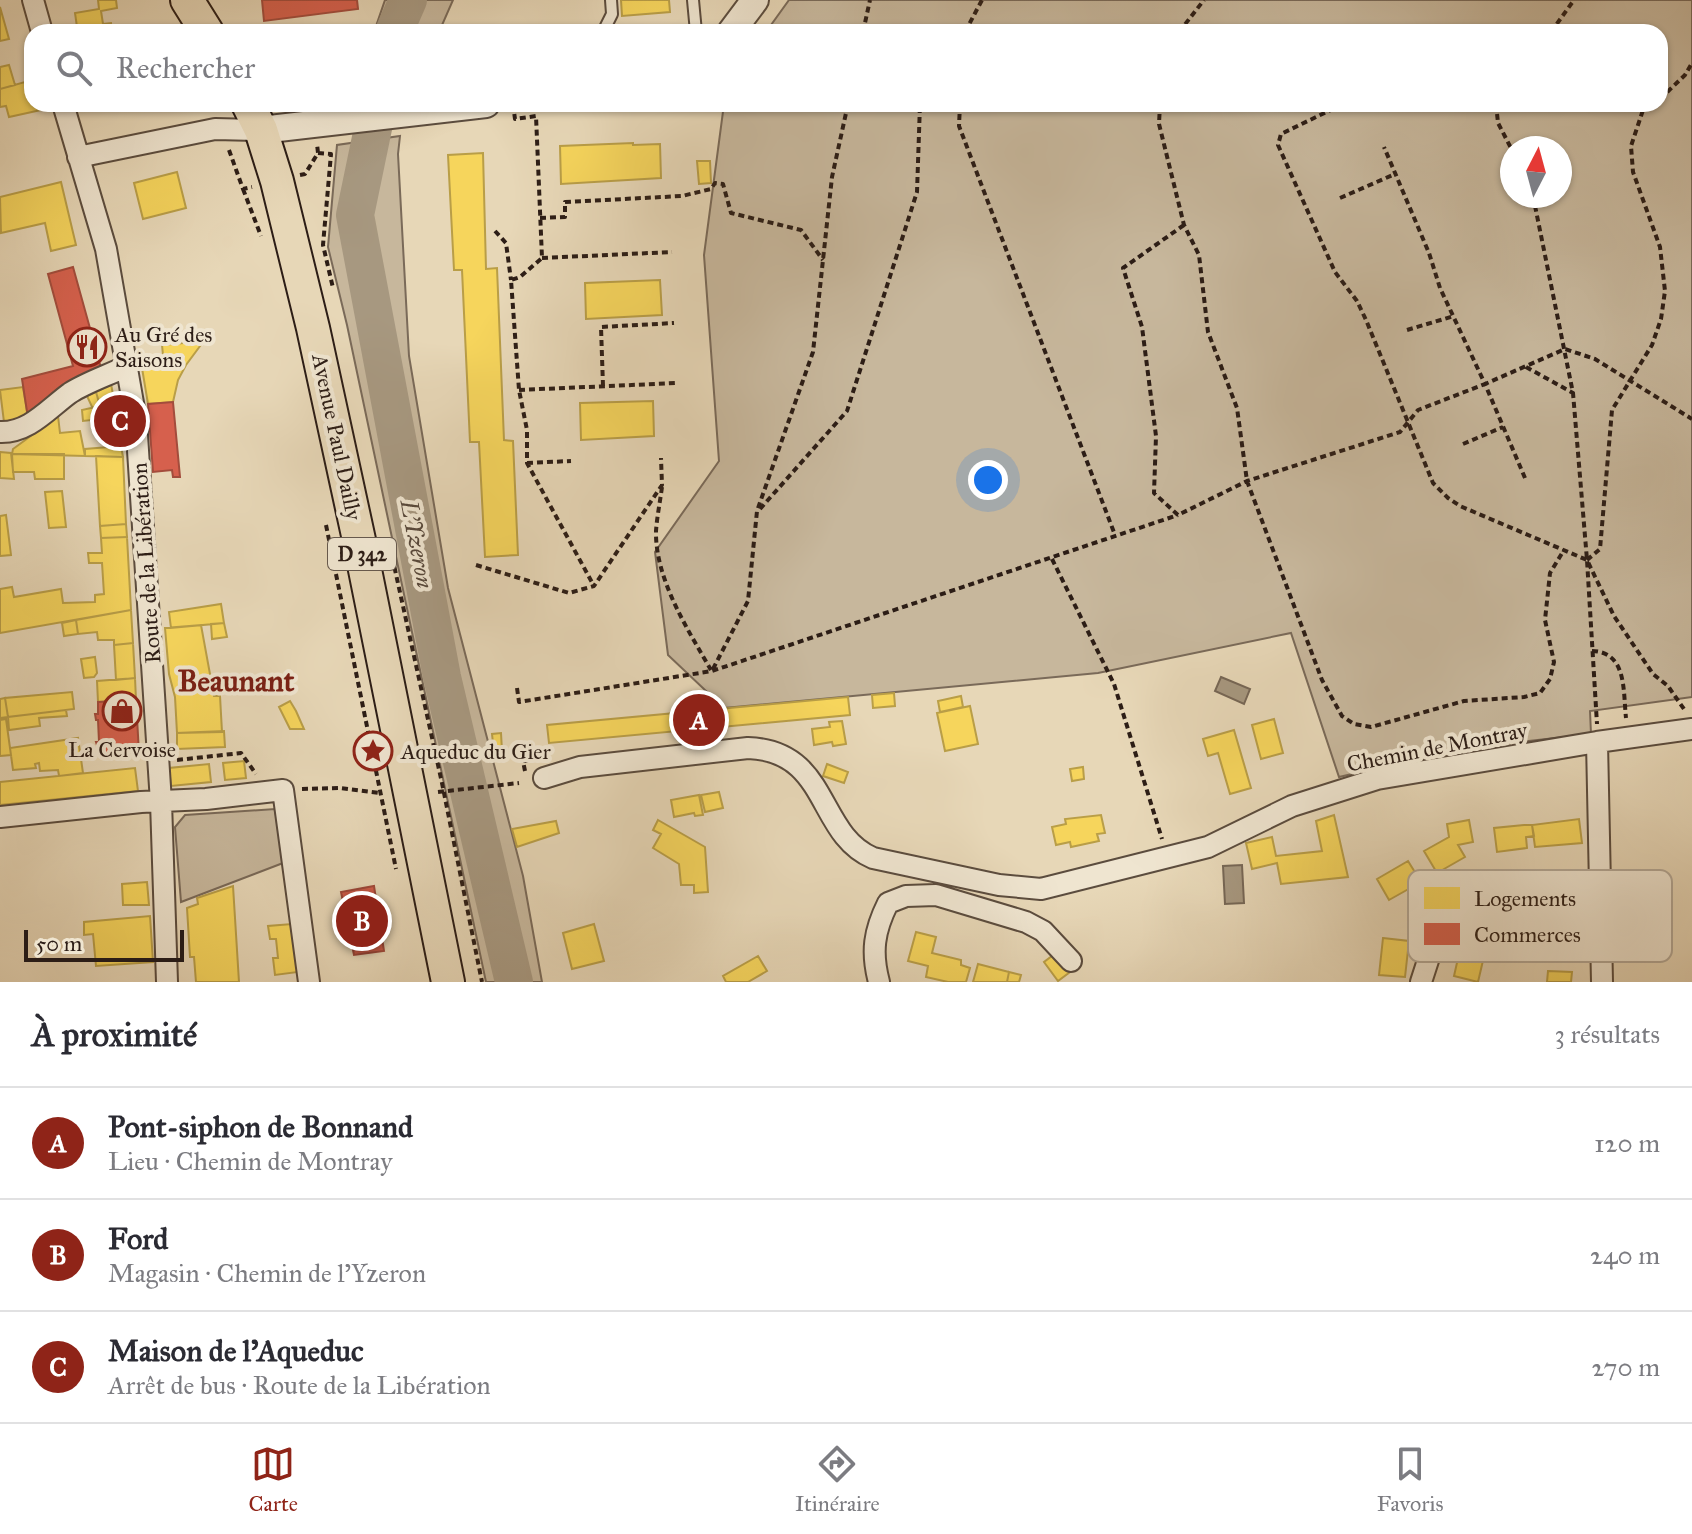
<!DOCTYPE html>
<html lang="fr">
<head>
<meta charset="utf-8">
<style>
  :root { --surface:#fff; --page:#f7f7f7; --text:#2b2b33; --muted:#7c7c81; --line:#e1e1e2; --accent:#8f2418 }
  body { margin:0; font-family:"IM FELL Great Primer",serif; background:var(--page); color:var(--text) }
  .compass { position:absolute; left:1500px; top:136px; width:72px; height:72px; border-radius:50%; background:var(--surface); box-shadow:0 2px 6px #0004; rotate:6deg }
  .scale { position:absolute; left:24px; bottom:20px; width:160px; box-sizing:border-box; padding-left:8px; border:4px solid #2c1d16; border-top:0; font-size:22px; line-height:28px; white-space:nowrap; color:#2c1d16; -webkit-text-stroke:6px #efe5d0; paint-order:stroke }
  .you { position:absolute; left:988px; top:480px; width:28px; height:28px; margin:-20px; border:6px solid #fff; border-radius:50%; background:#1a73e8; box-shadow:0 0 0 12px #1a73e833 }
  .badge { display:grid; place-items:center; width:52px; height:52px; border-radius:50%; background:var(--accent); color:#fff; font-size:26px; font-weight:700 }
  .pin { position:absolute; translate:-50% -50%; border:4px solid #fff; box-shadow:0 2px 8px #0006 }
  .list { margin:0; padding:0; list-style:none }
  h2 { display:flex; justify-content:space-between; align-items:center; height:104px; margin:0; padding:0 32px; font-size:34px }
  h2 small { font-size:26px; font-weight:400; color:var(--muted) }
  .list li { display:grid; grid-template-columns:52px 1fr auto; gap:24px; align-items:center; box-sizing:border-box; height:112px; padding:0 32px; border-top:2px solid var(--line) }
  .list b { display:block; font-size:30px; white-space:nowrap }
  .list p { margin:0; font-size:26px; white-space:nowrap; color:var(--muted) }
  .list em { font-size:26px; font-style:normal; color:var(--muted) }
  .icon { flex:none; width:44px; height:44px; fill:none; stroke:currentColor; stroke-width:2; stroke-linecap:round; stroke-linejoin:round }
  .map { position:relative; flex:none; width:1692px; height:982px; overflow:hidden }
  .search { position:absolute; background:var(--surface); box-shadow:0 2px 6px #0004; left:24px; right:24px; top:24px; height:88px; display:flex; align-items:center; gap:20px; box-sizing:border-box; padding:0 28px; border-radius:24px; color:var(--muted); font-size:30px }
  .sheet { height:440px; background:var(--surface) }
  nav { display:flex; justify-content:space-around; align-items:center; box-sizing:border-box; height:112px; border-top:2px solid var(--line); background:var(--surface); font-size:22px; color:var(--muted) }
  nav a { display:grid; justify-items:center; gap:4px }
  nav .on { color:var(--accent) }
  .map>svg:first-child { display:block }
  .green { fill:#c7b79c; stroke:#7a6a59; stroke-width:2; fill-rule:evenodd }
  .water { fill:#a79880; stroke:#766756; stroke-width:2 }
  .homes { fill:#f6d55c; stroke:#b99e47; stroke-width:2 }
  .shops { fill:#d6604d; stroke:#a34c3c; stroke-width:2 }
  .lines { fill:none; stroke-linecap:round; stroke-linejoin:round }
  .river { stroke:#a79880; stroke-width:38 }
  .service-casing { stroke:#5b4c3e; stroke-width:14 }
  .minor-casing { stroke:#5b4c3e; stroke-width:24 }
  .tertiary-casing { stroke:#5b4c3e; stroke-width:30 }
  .primary-casing { stroke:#2c1d16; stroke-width:36 }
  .path { stroke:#2c1d16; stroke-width:4; stroke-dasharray:6 4; stroke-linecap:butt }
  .service { stroke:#efe5d0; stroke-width:10 }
  .minor { stroke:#efe5d0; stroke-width:20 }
  .tertiary { stroke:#efe5d0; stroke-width:26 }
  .primary { stroke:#e7d7b7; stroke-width:32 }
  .path-bridge { stroke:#2c1d16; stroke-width:4; stroke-dasharray:6 4; stroke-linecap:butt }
  .labels { text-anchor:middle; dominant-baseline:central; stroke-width:8; stroke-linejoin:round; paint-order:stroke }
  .shield { fill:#efe5d0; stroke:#66594e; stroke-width:2 }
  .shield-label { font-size:20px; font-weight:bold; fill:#2c1d16 }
  .poi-label { font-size:22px; fill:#2c1d16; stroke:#efe5d0; text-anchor:start }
  .street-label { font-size:22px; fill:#2c1d16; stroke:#efe5d0 }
  .water-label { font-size:24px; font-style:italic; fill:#57483b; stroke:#efe5d0 }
  .district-label { font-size:30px; font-weight:bold; fill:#7a1f14; stroke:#efe5d0 }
  .key { fill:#efe5d0; stroke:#b4a998; stroke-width:2 }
  .key-label { font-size:22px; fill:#2c1d16 }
</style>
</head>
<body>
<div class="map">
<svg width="1692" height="982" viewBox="0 0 1692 982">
  <rect width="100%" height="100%" fill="#e7d7b7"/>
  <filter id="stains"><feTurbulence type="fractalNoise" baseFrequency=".0025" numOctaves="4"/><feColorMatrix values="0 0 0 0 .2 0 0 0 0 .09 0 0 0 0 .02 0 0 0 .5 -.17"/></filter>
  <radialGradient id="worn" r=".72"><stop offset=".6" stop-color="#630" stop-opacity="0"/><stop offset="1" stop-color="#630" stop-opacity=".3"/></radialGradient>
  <path class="green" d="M385,0h68l-14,32h-65z
    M789,0h903v697l-102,14 1,23 -127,14 -125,29 -48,-144 -193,40 -374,35 -56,-53 -13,-103 64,-91 -15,-206 20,-151h936v-72h-894zM1512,148h48v48h-48z
    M400,136l-2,18 11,202 39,232 75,288 19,106h-56l-139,-657 -19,-78 9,-102z
    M275,809l8,54 -102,39 -6,-75 10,-12z"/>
  <path class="water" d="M1221,677l29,12 -6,15 -29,-13z
    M1242,865l2,38 -19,1 -2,-38z"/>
  <path class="homes" d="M98,0h18l1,8 -16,3 2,13 8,-1 1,9h-25v-6l-10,1 -2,-14 24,-4z
    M621,0h48l1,12 -48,4z
    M0,7l9,32 -9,2z
    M9,65l6,20 -15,4v-22z
    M32,80v24h8l1,6 -32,7 -3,-11 -6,1v-18z
    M633,143v2l27,-1 1,34 -100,6 -1,-38z
    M483,153l3,116 11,-1 7,172 9,1 5,114 -33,2 -6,-115h-9l-8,-172h-8l-6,-115z
    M697,161h13l1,22 -12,1z
    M177,172l9,36 -43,11 -9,-36z
    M61,182l15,63 -25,6 -6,-28 -44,10 -1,-36z
    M660,280l2,35 -76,4 -1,-36z
    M202,335l1,7 -17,23 -8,15 -5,22 -25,2 -6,-36 22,-3 -2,-20 32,-3v-6z
    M111,384l8,42 -27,3 -1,-9 -8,1 -1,-11 18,-4 -4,-14z
    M23,387l5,30 -24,5 -4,-32z
    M96,392l4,14 -7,3 -6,-13z
    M653,401l1,35 -73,4 -1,-37z
    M58,416l2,17 20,-2 5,25 -73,-2 1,-5z
    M121,446l2,11 -38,-1v-7z
    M0,452l11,1 3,26 -14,-1z
    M12,454h52v25h-29l-1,-7h-21z
    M96,456l27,1 3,67 -26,2z
    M62,491l4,36 -17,1 -4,-36z
    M6,515l5,40 -11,1v-40z
    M126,524l1,13 -26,1 -1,-12z
    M127,537l4,73 -131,23v-44l12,-2 2,10 47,-8 2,14 32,-1v-7l9,-1 -2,-31h-13l-1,-10h14l-1,-15z
    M221,604l3,19 -53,5 -2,-16z
    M131,610l2,33 -19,2v-5h-16l-1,-8 -19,2 -2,-14z
    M76,620l2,14 -14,2 -2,-13z
    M224,623l3,14 -15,2 -1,-15z
    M201,625l13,71h6l2,36 -45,1 -2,-36 -6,-23 -4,-46z
    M133,643l2,35 -19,2 -2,-35z
    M95,657l2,16 -3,4 -10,1 -3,-19z
    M135,678l1,22 -38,2 -1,-21z
    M72,692l2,17 -66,8 -3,-19z
    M894,693l1,13 -22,2 -1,-13z
    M961,696l2,11 -23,5 -2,-11z
    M848,697l2,18 -301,28 -2,-18z
    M5,698l3,19 -8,1v-19z
    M290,701l6,10 8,18h-14l-11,-22z
    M970,706l8,38 -33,7 -8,-38z
    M66,710l1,6 -28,2 1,8 -31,4 -1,-13z
    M6,719l5,36 -11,1v-36z
    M1274,719l9,34 -22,6 -9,-34z
    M842,721l4,23 -13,2 -1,-4 -18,3 -2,-16 18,-2 -1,-5z
    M1234,730l17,58 -21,6 -12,-41 -10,3 -5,-17z
    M224,731l1,16 -48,2v-16z
    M501,733l1,18 -8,1 -2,-18z
    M78,738l5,35 -24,3 -1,-6 -18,1 -1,-8 -4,1 1,4 -23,2 -3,-22z
    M244,761l2,17 -21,2 -2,-17z
    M209,764l2,18 -40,4 -2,-18z
    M827,764l21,8 -4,11 -21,-7z
    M1083,767l1,12 -12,2 -2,-12z
    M135,768l3,23 -138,14v-23z
    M719,792l4,16 -18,4 -4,-17z
    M699,795l4,20 -8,1 -1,-3 -20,4 -3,-17z
    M1101,815l4,18 -8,1 2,7 -28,6 -1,-5 -14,3 -4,-18 14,-3 -1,-5z
    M1334,815l14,62 -67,7 -4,-21 -25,6 -6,-26 26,-6 4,19 46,-5 -6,-30z
    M1579,819l3,24 -47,4 -3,-22z
    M658,820l47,27 3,45 -14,1v-8h-13l-2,-21 -26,-16 8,-14 -8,-4z
    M1469,820l4,22 -15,3 7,12 -28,16 -13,-22 25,-14 -2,-13z
    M556,821l3,12 -42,14 -5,-18z
    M1524,825h8l2,11 -8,1 1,11 -30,4 -3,-24z
    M1408,861l13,21 -32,18 -12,-21z
    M147,882l2,23h-26l-1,-21z
    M233,886l6,96h-43l-2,-25h-4l-3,-49 11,-4 -1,-6z
    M150,916l3,46 -57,4 -3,-32 -9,1v-13z
    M292,924l6,48 -23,3 -2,-17h5l-2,-19h-6l-2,-13z
    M594,924l10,37 -32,8 -9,-36z
    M916,932l20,5 -4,16 29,7v5l9,3 -4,14h-18l-22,-5 2,-11 -20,-5z
    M1383,938l26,3 -4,36 -26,-2z
    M1461,945l24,7 -7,30 -24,-6z
    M1056,953l14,19 -12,9 -14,-19z
    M758,956l9,15 -19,11h-22l-3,-6z
    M978,964l31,8 -2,10h-34z
    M1548,971l24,1 -1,10h-24z
    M1009,972l12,3 -2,7h-12z"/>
  <path class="shops" d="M262,0h95l1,9 -94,12z
    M73,267l28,101 -73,50 -6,-39 51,-13 -25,-92z
    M173,402l7,75h-7l-1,-7 -19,2 -5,-68z
    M136,700l3,53 -39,2 -4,-13h3l-1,-22h-2l-1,-6h3v-12z
    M374,886l10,65 -30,4 -13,-63z"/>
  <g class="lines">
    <path class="river" d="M394,32l14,-32
      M378,104l-23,111 87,462 72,305"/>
    <g class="service-casing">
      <path id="service" d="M693,0l3,32
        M603,32l9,-18 -1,-14"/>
    </g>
    <g class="minor-casing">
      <path id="minor" d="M33,0l9,32
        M63,104l43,145 30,171 25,382 6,180
        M78,157l137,-28 46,1
        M0,432c29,1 48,-23 70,-39 17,-11 39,-18 57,-27
        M1597,742l5,240
        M544,778l36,-11 168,-19c82,3 68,86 125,110l126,27 42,4 167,-42 84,-41 85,-27 220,-37 95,-13
        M0,817l141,-15 65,-3 77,-9 26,192
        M879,982c-8,-30 -5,-51 9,-79l18,-7 30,-1 90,27 17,9 28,30
        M1421,982l12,-37 17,-22 23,-14 128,-16"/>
    </g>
    <g class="tertiary-casing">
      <path id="tertiary" d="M731,32l24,-32
        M261,130l225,-26"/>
    </g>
    <g class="primary-casing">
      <path id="primary" d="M187,0l20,32
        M248,104l13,26 16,51 36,147 46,212 89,442"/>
    </g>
    <path class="path" d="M863,32l7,-32
      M965,32l17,-32
      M1179,32l25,-32
      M1551,32l23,-32
      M1660,99l25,-24 7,-12
      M513,104l2,15 21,-3 6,142 -22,19 -9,3 8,110 8,40v33l67,123
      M960,104l-1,22 156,409
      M1160,104l-1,20 25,101 15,30 9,77 29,76 10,73 75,199 20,36 12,8 17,3 93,-26 60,-4 16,-4 10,-14 4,-17 -9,-42 5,-47 14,-23
      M1343,104l-62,30 -3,11 57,127 22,29 9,19 67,163 15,15 12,8 127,54 27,56 39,58 15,12 18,26
      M1496,104l2,19 14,27
      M229,150l14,39 9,-2
      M318,153l13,1 -8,91 10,43
      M300,175l5,-1 13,-21 -1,-9
      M243,189l18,47
      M1533,196l40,197 14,167 10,164
      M1340,198l55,-24
      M540,218l25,-1v-15l117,-6 29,-7 4,-6 8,1 8,29 70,17 22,30
      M1184,225l-61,43 19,59 14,109 -2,57 24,22 69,-34 153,-49 18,-22 67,-26 -45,-96 -11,-35 -45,-106
      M495,231l11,12 5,37
      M542,258l130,-6
      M1407,330l47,-14
      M1526,367l47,26
      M603,386l-2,-59 73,-4
      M519,390l158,-7
      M1463,444l40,-17
      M527,463l44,-2
      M1525,478l-40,-94 80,-35 30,10 97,60
      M662,487c-2,15 -5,30 -6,44 -1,48 32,99 55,139
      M760,509l87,-98 70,-219 3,-88
      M326,525l70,344
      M388,538l54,245 40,199
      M1052,559l62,125 48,155
      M1587,560l13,-11 12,-139 40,-65 9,-26 4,-28 -5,-44 -27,-75 -2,-26 14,-42
      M476,565l93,28 25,-7 68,-101 -1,-27
      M1592,651c35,1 31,39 34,67
      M713,669l35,-68 9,-90 56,-159 19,-175 16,-73
      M517,688l2,14 193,-31 466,-156
      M177,760l64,-7 15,21
      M525,771l-2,-10 10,-1
      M302,789l38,-1 40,5"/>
    <use href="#service" class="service"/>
    <use href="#minor" class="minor"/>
    <use href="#tertiary" class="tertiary"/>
    <use href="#primary" class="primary"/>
    <path class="path-bridge" d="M438,792l81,-9"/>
  </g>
  <defs>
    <g id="restaurant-ring" transform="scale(2)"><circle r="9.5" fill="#efe5d0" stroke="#8f2418" stroke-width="1.5"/><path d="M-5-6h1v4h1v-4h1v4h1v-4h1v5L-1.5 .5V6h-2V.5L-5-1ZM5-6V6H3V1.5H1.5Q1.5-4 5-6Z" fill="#8f2418"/></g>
    <g id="shop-ring" transform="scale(2)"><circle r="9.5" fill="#efe5d0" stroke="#8f2418" stroke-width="1.5"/><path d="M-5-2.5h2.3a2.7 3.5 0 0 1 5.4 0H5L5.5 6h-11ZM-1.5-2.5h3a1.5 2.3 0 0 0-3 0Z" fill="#8f2418"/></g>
    <g id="sight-ring" transform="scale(2)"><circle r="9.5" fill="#efe5d0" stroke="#8f2418" stroke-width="1.5"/><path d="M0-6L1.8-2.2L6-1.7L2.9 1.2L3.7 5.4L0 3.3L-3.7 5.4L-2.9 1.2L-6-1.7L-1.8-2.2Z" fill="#8f2418"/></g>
  </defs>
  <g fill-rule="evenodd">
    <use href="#restaurant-ring" x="87" y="347"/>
    <use href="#shop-ring" x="122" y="711"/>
    <use href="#sight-ring" x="373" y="751"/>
  </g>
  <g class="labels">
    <rect class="shield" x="328" y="538" width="68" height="32" rx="6"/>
    <g class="shield-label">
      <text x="362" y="554">D 342</text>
    </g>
    <g class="poi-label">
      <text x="115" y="334">Au Gré des<tspan x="115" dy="25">Saisons</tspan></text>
      <text x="122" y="749" text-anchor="middle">La Cervoise</text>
      <text x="401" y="751">Aqueduc du Gier</text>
    </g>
    <g class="street-label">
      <text transform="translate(337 437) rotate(78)">Avenue Paul Dailly</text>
      <text transform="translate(146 563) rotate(-94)">Route de la Libération</text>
      <text transform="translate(1437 747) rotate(-11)">Chemin de Montray</text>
    </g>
    <g class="water-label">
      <text transform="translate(417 544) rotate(79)">L'Yzeron</text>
    </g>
    <g class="district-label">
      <text x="236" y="681">Beaunant</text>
    </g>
  </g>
  <rect x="1408" y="870" width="264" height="92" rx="12" class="key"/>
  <rect x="1424" y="887" width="36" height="22" fill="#f6d55c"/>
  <rect x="1424" y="923" width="36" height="22" fill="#d6604d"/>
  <g class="key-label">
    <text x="1474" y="906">Logements</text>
    <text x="1474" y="942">Commerces</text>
  </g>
  <rect width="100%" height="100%" filter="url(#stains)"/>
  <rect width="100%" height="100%" fill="url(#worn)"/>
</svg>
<svg class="compass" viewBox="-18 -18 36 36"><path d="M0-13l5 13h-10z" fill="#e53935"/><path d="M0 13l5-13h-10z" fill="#7c7c81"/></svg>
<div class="scale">50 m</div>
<div class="you"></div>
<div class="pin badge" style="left:699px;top:720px">A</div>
<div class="pin badge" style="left:362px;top:921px">B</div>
<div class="pin badge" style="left:120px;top:421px">C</div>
<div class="search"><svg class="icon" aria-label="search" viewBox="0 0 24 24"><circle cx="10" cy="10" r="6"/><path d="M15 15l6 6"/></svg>Rechercher</div>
</div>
<section class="sheet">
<h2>À proximité<small>3 résultats</small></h2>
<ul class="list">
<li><span class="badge">A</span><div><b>Pont-siphon de Bonnand</b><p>Lieu · Chemin de Montray</p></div><em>120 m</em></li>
<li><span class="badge">B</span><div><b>Ford</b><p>Magasin · Chemin de l'Yzeron</p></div><em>240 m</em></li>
<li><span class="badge">C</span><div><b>Maison de l'Aqueduc</b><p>Arrêt de bus · Route de la Libération</p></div><em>270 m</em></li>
</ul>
</section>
<nav>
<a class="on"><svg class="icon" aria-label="map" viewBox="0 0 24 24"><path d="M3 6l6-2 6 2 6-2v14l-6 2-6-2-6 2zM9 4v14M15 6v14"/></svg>Carte</a>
<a><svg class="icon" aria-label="directions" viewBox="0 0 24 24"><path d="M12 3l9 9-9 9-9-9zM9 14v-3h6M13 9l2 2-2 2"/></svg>Itinéraire</a>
<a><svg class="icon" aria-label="saved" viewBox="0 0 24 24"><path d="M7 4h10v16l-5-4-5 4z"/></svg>Favoris</a>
</nav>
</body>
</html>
